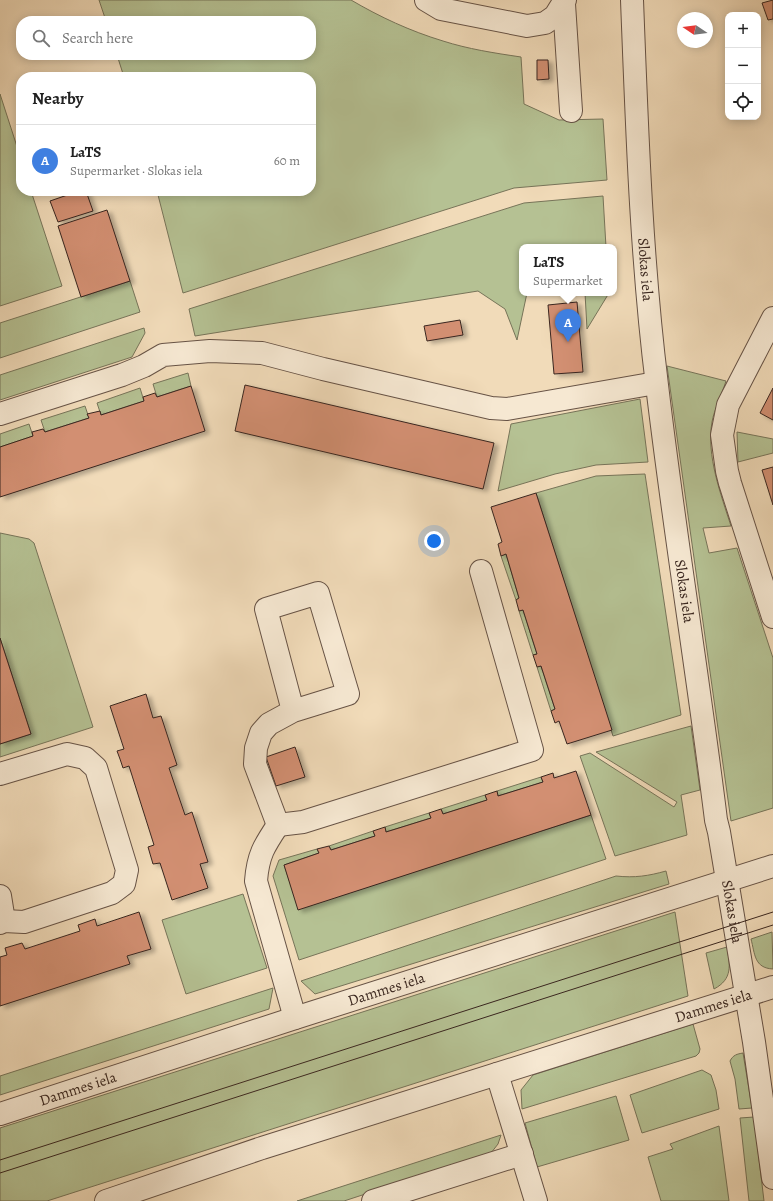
<!DOCTYPE html>
<html lang="en">
<head>
<meta charset="utf-8">
<style>
  :root { --surface:#fff; --page:#f6f6f6; --text:#222; --muted:#767676; --line:#e0e0e0; --accent:#d93025 }
  body { margin:0; font-family:Alegreya,serif; background:var(--page); color:var(--text) }
  .controls { position:absolute; right:12px; top:12px; display:grid; overflow:hidden; border-radius:8px; box-shadow:0 2px 10px #0003 }
  .controls button { width:36px; height:36px; display:grid; place-items:center; padding:0; border:0; border-bottom:1px solid var(--line); background:var(--surface); color:var(--text); font:20px sans-serif }
  .compass { position:absolute; left:677px; top:12px; width:36px; height:36px; border-radius:50%; background:var(--surface); box-shadow:0 2px 10px #0003; rotate:283deg }
  .you { position:absolute; left:434px; top:541px; width:14px; height:14px; margin:-10px; border:3px solid #fff; border-radius:50%; background:#1a73e8; box-shadow:0 0 0 6px #1a73e833 }
  .badge { display:grid; place-items:center; width:26px; height:26px; border-radius:50%; background:var(--accent); color:#fff; font-size:13px; font-weight:700 }
  .pin { position:absolute; translate:-50% -33px; filter:drop-shadow(0 1px 2px #0008) }
  .pin::after { content:''; position:absolute; top:21px; width:14px; height:12px; background:inherit; clip-path:polygon(0 0,100% 0,50% 100%) }
  .popup { position:absolute; left:519px; top:244px; width:98px; height:52px; box-sizing:border-box; display:grid; place-content:center; border-radius:8px; background:var(--surface); filter:drop-shadow(0 1px 3px #0005); font-size:13px; white-space:nowrap; color:var(--muted) }
  .popup b { font-size:15px; color:var(--text) }
  .popup::after { content:''; position:absolute; left:50%; top:100%; margin-left:-8px; border:8px solid transparent; border-top-color:var(--surface) }
  .list { margin:0; padding:0; list-style:none }
  h2 { display:flex; justify-content:space-between; align-items:center; height:52px; margin:0; padding:0 16px; font-size:17px }
  h2 small { font-size:13px; font-weight:400; color:var(--muted) }
  .list li { display:grid; grid-template-columns:26px 1fr auto; gap:12px; align-items:center; box-sizing:border-box; height:72px; padding:0 16px; border-top:1px solid var(--line) }
  .list b { display:block; font-size:15px; white-space:nowrap }
  .list p { margin:0; font-size:13px; white-space:nowrap; color:var(--muted) }
  .list em { font-size:13px; font-style:normal; color:var(--muted) }
  .icon { flex:none; width:22px; height:22px; fill:none; stroke:currentColor; stroke-width:2; stroke-linecap:round; stroke-linejoin:round }
  .map { position:relative; flex:none; width:773px; height:1201px; overflow:hidden }
  .search { position:absolute; background:var(--surface); box-shadow:0 2px 10px #0003; left:16px; top:16px; width:300px; height:44px; display:flex; align-items:center; gap:10px; box-sizing:border-box; padding:0 14px; border-radius:16px; color:var(--muted); font-size:15px }
  .panel { position:absolute; background:var(--surface); box-shadow:0 2px 10px #0003; left:16px; top:72px; width:300px; height:124px; border-radius:16px }
  .map>svg:first-child { display:block }
  .green { fill:#b5c193; stroke:#777459 }
  .building { fill:#d28f72; stroke:#39261f; filter:url(#shadow) }
  .lines { fill:none; stroke-linecap:round; stroke-linejoin:round }
  .minor-casing { stroke:#675346; stroke-width:24 }
  .minor { stroke:#f6e8d2; stroke-width:22 }
  .tram { stroke:#39261f; stroke-width:1 }
  .labels { text-anchor:middle; dominant-baseline:central; stroke-width:4; stroke-linejoin:round; paint-order:stroke }
  .street-label { font-size:15px; fill:#39261f; stroke:#f6e8d2 }
</style>
</head>
<body>
<div class="map">
<svg width="773" height="1201" viewBox="0 0 773 1201">
  <defs>
    <filter id="shadow"><feDropShadow dx="4.5" dy="2.5" stdDeviation="2" flood-color="#0004"/></filter>
  </defs>
  <rect width="100%" height="100%" fill="#f1dbb9"/>
  <filter id="stains"><feTurbulence type="fractalNoise" baseFrequency=".005" numOctaves="4"/><feColorMatrix values="0 0 0 0 .2 0 0 0 0 .09 0 0 0 0 .02 0 0 0 .5 -.17"/></filter>
  <radialGradient id="worn" r=".72"><stop offset=".6" stop-color="#630" stop-opacity="0"/><stop offset="1" stop-color="#630" stop-opacity=".3"/></radialGradient>
  <path class="green" d="M99,0h252c29,17 59,31 92,41 25,8 51,12 78,16l3,47 35,16 44,-1 4,61 -93,8 -331,105 -26,-102h154v-114h-187l-7,-22h194v-34h-205z
    M0,94l21,65v32h10l31,95 -62,20z
    M603,196l3,51h-84v46h5l-10,47 -12,-31 -27,-18 -283,45 -6,-27 335,-106z
    M130,281l10,31 -140,46v-35z
    M585,293h24l-22,36z
    M144,328l1,5 -13,24 -132,43v-25z
    M667,366l59,15c-4,13 -12,29 -14,41 -6,33 9,73 19,104l-28,2 6,25 28,-5 36,110v150l-42,13z
    M188,373l3,13 -34,11 -4,-13z
    M140,388l4,13 -43,14 -4,-12z
    M640,399l8,63 -52,3 -41,9 -57,17 13,-67z
    M85,406l4,12 -44,14 -4,-12z
    M29,424l4,12 -33,11v-13z
    M737,432l36,7v14l-35,9z
    M645,474l36,241 -68,21 -77,-243 60,-17z
    M0,533l29,6 5,4 59,184 -93,30v-13l31,-10 -31,-96z
    M506,554l13,44 -3,2 -15,-44z
    M523,610l14,44 -4,1 -14,-44z
    M541,666l14,43 -4,2 -14,-44z
    M691,726l9,64 -19,5 6,40 -72,21 -35,-100 10,-3 84,54 3,-5 -81,-50z
    M541,777l2,5 -45,14 -1,-5z
    M485,795l2,5 -44,14 -2,-5z
    M429,813l2,5 -45,14 -1,-5z
    M591,815l15,44 -307,101 -26,-84 6,-16 38,-11 2,4 -35,12 15,44z
    M373,831l2,5 -44,14 -2,-4z
    M666,871l3,13 -354,110 -14,-13 315,-105c19,2 32,0 50,-5z
    M243,894l24,74 -81,26 -24,-74z
    M675,912l13,84 -641,205h-47v-73z
    M772,932l1,37c-19,-1 -18,-15 -22,-30z
    M727,947c3,18 6,32 -13,42l-8,-36z
    M273,988l-4,21 -269,86v-19z
    M693,1024l7,25 -1,4 -3,3 -174,53 -1,-19 12,-15z
    M743,1053l9,55 -13,1 -4,-30 -5,-18c3,-6 7,-7 13,-8z
    M702,1070l9,5 5,15 3,19 -77,24 -12,-38z
    M616,1096l13,44 -92,27 -12,-44z
    M754,1117l10,84h-15l-9,-83z
    M719,1126l10,75h-68l-13,-44 25,-8 -3,-5z
    M501,1135l-3,9 -7,9 -147,48h-47z"/>
  <path class="building" d="M773,0v19l-5,1 -6,-17z
    M537,60h11l1,19 -12,1z
    M79,191h7l7,20 -35,11 -8,-21z
    M107,210l23,71 -49,16 -23,-71z
    M577,302l6,70 -29,2 -6,-69z
    M460,320l3,15 -36,6 -3,-15z
    M245,385l249,58 -11,46 -248,-58z
    M191,386l14,45 -205,66v-50l33,-11 -1,-4 11,-3 2,3 44,-14 -2,-4 13,-3 1,4 43,-14 -1,-4 12,-4 2,4z
    M773,388v32l-13,-7z
    M773,467v38l-11,-35z
    M536,493l76,237 -45,14 -8,-23 -4,2 -4,-12 4,-2 -14,-43 -4,1 -4,-12 4,-1 -14,-44 -4,1 -3,-11 3,-2 -13,-44 -5,2 -3,-12 4,-2 -11,-35z
    M0,638l31,96 -31,10z
    M146,694l7,24 8,-2 16,49 -8,3 16,47 7,-3 16,50 -8,2 8,24 -36,12 -12,-37 -7,1 -5,-17 6,-2 -25,-79 -6,2 -3,-9 -3,-8 7,-2 -14,-43z
    M295,747l10,30 -29,9 -10,-29z
    M576,771l15,44 -293,95 -14,-45 35,-12 -2,-4 12,-3 2,4 44,-14 -2,-5 12,-4 1,5 45,-14 -2,-5 12,-4 2,5 44,-14 -2,-5 12,-4 1,5 45,-14 -2,-5 12,-4 1,5z
    M139,912l12,37 -24,7 3,8 -130,42v-49l7,-2 -2,-7 17,-5 3,6 55,-18 -2,-6 17,-6 2,7z"/>
  <g class="lines">
    <g class="minor-casing">
      <g id="minor">
        <path d="M426,0l15,9 86,17 18,-3 10,-7 10,-16"/>
        <path id="s1" d="M632,0c5,128 9,257 25,385 17,145 41,289 59,435l3,12 35,210 19,136"/>
        <path d="M564,4l7,107"/>
        <path d="M773,318l-45,87 -6,30 5,36 3,12 43,134"/>
        <path d="M0,414l122,-39 22,-9 19,-11 47,-4 52,2 61,16 168,39 16,1 149,-26"/>
        <path d="M0,774l67,-20 18,4 11,10 31,102 -3,14 -12,9 -88,29 -20,-1 -4,2"/>
        <path d="M278,825l-23,-61 1,-16 5,-15 8,-9 24,-13 -27,-102 52,-16 30,101 -55,17"/>
        <path d="M278,825l25,-3 229,-72 -51,-179"/>
        <path d="M278,825c-14,21 -20,30 -22,56l39,137"/>
        <path d="M0,896l4,25"/>
        <path d="M497,1074l39,127"/>
        <path id="s2" d="M0,1114l295,-96 478,-152"/>
        <path id="s3" d="M106,1201l156,-53 511,-161"/>
        <path d="M373,1201l149,-47"/>
      </g>
    </g>
    <use href="#minor" class="minor"/>
    <path class="tram" d="M0,1160l773,-248
      M0,1173l773,-248"/>
  </g>
  <g class="labels">
    <g class="street-label">
      <text stroke="none"><textPath href="#s1" startOffset="270">Slokas iela</textPath></text>
      <text stroke="none"><textPath href="#s1" startOffset="594">Slokas iela</textPath></text>
      <text stroke="none"><textPath href="#s1" startOffset="918">Slokas iela</textPath></text>
      <text stroke="none"><textPath href="#s2" startOffset="406">Dammes iela</textPath></text>
      <text stroke="none"><textPath href="#s3" startOffset="638">Dammes iela</textPath></text>
      <text stroke="none"><textPath href="#s2" startOffset="82">Dammes iela</textPath></text>
    </g>
  </g>
  <rect width="100%" height="100%" filter="url(#stains)"/>
  <rect width="100%" height="100%" fill="url(#worn)"/>
</svg>
<div class="controls">
<button>+</button>
<button>−</button>
<button><svg class="icon" aria-label="locate" viewBox="0 0 24 24"><circle cx="12" cy="12" r="6"/><path d="M12 2v4M12 18v4M2 12h4M18 12h4"/></svg></button>
</div>
<svg class="compass" viewBox="-18 -18 36 36"><path d="M0-13l5 13h-10z" fill="#e53935"/><path d="M0 13l5-13h-10z" fill="#767676"/></svg>
<div class="you"></div>
<div class="pin badge" style="left:568px;top:342px;background:#3f7fe0">A</div>
<div class="popup"><b>LaTS</b>Supermarket</div>
<div class="search"><svg class="icon" aria-label="search" viewBox="0 0 24 24"><circle cx="10" cy="10" r="6"/><path d="M15 15l6 6"/></svg>Search here</div>
<section class="panel">
<h2>Nearby<small></small></h2>
<ul class="list">
<li><span class="badge" style="background:#3f7fe0">A</span><div><b>LaTS</b><p>Supermarket · Slokas iela</p></div><em>60 m</em></li>
</ul>
</section>
</div>
</body>
</html>
